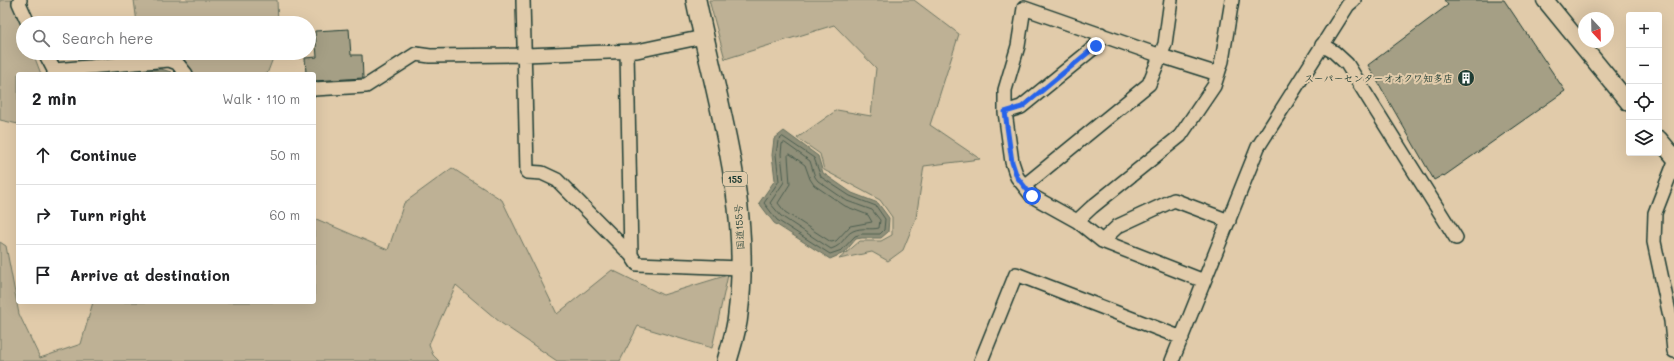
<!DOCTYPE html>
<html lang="en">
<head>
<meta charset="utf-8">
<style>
  :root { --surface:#fff; --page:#f6f6f6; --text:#202124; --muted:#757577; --line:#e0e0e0 }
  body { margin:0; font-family:Mali,"Klee One",sans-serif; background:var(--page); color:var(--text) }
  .controls { position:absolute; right:12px; top:12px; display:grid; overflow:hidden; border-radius:4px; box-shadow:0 4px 16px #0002 }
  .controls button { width:36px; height:36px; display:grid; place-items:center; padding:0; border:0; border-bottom:1px solid var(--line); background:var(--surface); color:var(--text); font:20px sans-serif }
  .compass { position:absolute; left:1578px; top:12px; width:36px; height:36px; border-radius:50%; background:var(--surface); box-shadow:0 4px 16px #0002; rotate:158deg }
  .stop { position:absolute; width:12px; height:12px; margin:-9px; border:3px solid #2563eb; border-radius:50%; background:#fff }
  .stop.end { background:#2563eb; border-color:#fff; box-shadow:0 1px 4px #0008 }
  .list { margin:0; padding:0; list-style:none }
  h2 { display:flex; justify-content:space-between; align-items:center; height:52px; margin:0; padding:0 16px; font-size:17px }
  h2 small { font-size:13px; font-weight:400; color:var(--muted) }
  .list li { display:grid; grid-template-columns:26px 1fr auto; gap:12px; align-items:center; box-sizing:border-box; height:60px; padding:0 16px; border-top:1px solid var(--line) }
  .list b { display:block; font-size:15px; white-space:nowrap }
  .list em { font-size:13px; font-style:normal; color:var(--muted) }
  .icon { flex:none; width:22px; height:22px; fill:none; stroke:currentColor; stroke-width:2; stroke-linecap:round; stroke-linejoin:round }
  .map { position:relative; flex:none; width:1674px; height:361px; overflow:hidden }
  .search { position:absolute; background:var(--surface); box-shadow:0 4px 16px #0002; left:16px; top:16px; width:300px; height:44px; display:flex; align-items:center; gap:10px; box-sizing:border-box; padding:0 14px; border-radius:22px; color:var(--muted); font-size:15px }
  .panel { position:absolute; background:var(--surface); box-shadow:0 4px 16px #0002; left:16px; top:72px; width:300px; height:232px; border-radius:4px }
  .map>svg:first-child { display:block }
  .green { fill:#beb195; stroke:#6e7764 }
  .water { fill:#8f8f79; stroke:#626e5d }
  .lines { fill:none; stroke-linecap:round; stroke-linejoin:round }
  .shore { stroke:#4c5e50; stroke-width:1 }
  .building { fill:#a59f85; stroke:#1f3d34 }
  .minor-casing { stroke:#1f3d34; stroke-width:16 }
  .major-casing { stroke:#1f3d34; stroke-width:19 }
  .highway-casing { stroke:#1f3d34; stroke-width:22 }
  .minor { stroke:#e1cbaa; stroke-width:13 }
  .major { stroke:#e1cbaa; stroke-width:16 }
  .highway { stroke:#e1cbaa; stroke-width:19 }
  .route { stroke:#2563eb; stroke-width:5 }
  .labels { text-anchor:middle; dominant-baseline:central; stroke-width:4; stroke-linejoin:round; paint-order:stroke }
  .shield { fill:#e1cbaa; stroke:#596857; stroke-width:1 }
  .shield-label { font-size:9px; font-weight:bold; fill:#1f3d34 }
  .poi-label { font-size:10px; font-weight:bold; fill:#1f3d34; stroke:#e1cbaa; text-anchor:end }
  .street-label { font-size:10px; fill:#1f3d34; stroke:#e1cbaa }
</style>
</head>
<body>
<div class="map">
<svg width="1674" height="361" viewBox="0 0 1674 361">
  <rect width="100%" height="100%" fill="#e1cbaa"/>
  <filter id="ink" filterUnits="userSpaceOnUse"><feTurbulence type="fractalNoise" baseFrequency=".025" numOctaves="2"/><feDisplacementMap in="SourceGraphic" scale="8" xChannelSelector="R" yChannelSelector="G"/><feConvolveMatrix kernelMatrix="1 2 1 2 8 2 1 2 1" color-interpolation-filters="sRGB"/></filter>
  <g filter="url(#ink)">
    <path class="green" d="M0,0h12l11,27v26h10l8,21h-23v50l-18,-4z
      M134,0h143l1,23h-141z
      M709,0h205l45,34 -29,91 50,34 -56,7 -8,52 -13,32 -15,11 -16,-9 -33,7 21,-18h21l11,-6v-18l-12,-17 -56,-30 -4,-16 -23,-16 40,-28 34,6 5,-48 -42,-43 -109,34z
      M170,53h105l-8,21h-74l-9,-15z
      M452,168l50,32 55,114 55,-44 51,25 65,-20 -16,73 -74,-22 -18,35h-63l-56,-38 -45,-38 -27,59 4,11 6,6h-439v-119l6,4 13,68 21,44 41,-14 12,-42h221v-84l74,32 16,-47z"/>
    <path class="water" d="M161,69l10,3 1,2h-63z
      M784,131l34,25 5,17 29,20 26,10 11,15 -1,14 -7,6h-19l-6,1 -12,14 -14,6 -56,-36 -15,-20 16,-23 -3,-25 2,-16z"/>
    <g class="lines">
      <path class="shore" d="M783,137l31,21 7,19 29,19 26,10 9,13 -1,11 -4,4h-18l-7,2 -13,14 -12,4 -53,-34 -13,-17 15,-22 -3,-26 2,-14z
        M785,143l25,18 5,16 3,4 29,20 25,9 8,10 -1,8c-8,2 -17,-1 -26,3 -9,4 -9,14 -22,18l-50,-33 -11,-13 14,-21 -3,-28 1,-10z
        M790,154l15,11 5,14 4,6 31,21 23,9 4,7 -22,4 -14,15 -5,1 -46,-30 -7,-9 12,-19 -2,-28z"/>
    </g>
    <path class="building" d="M1444,0h60l61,91 -121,85 -1,-1 -9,5 -66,-115 80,-60z
      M349,29l2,26h11l1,23 -49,3v-7h-8l-1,-16 12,-1 -2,-26z"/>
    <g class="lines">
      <g class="minor-casing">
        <path id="minor" d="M20,0l-1,3 9,20
          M523,0l4,172 15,1 15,7 74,75 6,9 104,4
          M1322,45l12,7 13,12 109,174
          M627,52l4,203
          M45,53l9,17v4
          M54,70l115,-10 8,3 9,11
          M314,89l52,-3 50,-32 14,2 94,-1 113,-4 66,-14
          M1005,112l16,-5 75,-61 5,-12
          M1674,164l-19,49 -1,29 17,79 3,30
          M1024,186l125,-102 16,-40 6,-44
          M1077,221l15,-14 88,-71 34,-50 8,-25 10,-61
          M1102,241l16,-15 56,-26 55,21
          M1204,281l-102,-40 -25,-20 -45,-25 -15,-19 -5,-15 -7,-50v-22l13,-44 6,-38 137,48 57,18
          M981,361l35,-87 166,64
          M1172,361l86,-214 90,-142 6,-5"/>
      </g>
      <g class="major-casing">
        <path id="major" d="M1545,0l84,103
          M1659,139l15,18"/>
      </g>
      <g class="highway-casing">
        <path id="highway" d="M696,0c21,104 56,206 42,314 -1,16 -7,32 -11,47"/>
      </g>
      <use href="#minor" class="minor"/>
      <use href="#major" class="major"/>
      <use href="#highway" class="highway"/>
    </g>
  </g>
  <g class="lines" filter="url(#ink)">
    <path class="route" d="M1032,196l-15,-19 -5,-15 -7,-50 17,-5 74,-61"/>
  </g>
  <defs>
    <g id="building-disc" transform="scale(0.9)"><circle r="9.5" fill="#1f3d34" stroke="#e1cbaa"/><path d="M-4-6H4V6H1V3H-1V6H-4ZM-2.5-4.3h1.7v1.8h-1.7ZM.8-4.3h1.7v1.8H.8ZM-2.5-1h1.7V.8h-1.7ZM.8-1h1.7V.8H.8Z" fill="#fff"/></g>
  </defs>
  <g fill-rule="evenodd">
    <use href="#building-disc" x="1466" y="78"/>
  </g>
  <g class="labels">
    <rect class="shield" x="723" y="172" width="24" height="14" rx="3"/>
    <g class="shield-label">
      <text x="735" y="179">155</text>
    </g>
    <g class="poi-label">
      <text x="1453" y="78">スーパーセンターオオクワ知多店</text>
    </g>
    <g class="street-label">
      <text transform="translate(739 227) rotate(-93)">国道155号</text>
    </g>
  </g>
</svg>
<div class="controls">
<button>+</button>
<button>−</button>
<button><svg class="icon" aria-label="locate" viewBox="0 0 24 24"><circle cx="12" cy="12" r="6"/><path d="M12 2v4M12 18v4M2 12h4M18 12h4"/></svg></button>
<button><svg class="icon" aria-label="layers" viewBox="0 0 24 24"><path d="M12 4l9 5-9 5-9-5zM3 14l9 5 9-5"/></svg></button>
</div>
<svg class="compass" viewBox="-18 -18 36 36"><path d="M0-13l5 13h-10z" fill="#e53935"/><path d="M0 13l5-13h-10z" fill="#757577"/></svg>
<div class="stop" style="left:1032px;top:196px"></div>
<div class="stop end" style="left:1096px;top:46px"></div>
<div class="search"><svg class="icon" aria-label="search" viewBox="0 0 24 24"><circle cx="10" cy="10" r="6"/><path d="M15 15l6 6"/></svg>Search here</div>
<section class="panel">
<h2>2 min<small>Walk · 110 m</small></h2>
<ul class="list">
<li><svg class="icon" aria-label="ahead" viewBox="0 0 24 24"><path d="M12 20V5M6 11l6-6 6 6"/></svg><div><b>Continue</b></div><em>50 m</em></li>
<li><svg class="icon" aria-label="right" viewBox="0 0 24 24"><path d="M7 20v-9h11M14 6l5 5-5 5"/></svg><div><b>Turn right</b></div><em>60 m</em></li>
<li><svg class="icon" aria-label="arrive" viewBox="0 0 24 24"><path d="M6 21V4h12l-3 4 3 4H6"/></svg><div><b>Arrive at destination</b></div></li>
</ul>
</section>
</div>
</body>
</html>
